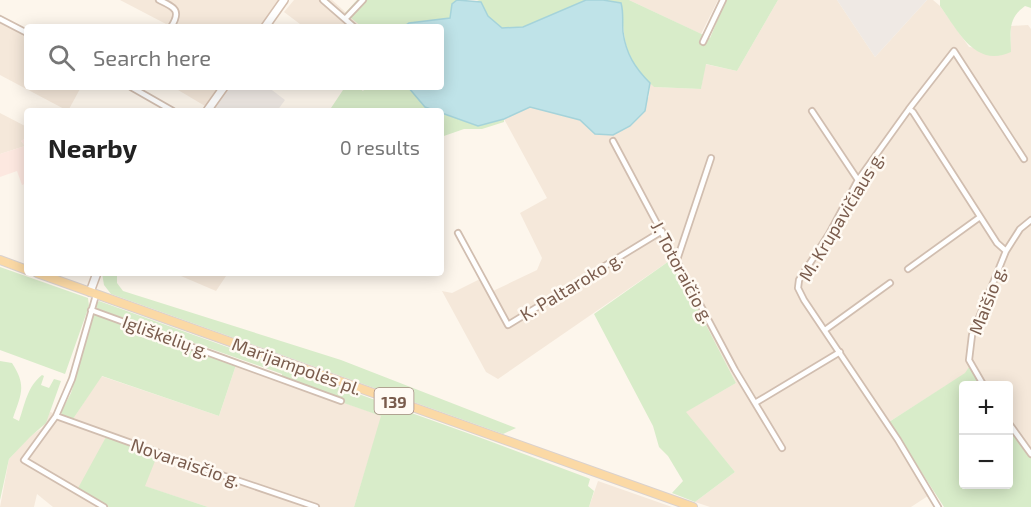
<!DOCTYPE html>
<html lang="en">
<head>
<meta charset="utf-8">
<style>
  :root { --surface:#fff; --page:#f6f6f6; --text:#222; --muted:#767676; --line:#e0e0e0 }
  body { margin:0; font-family:"Exo 2",sans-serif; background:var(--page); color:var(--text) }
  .controls { position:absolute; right:18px; bottom:18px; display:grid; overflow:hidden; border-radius:6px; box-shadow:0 3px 15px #0003 }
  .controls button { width:54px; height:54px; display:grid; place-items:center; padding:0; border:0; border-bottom:2px solid var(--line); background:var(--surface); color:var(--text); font:30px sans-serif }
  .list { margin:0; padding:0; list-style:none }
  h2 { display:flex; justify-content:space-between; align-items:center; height:78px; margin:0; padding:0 24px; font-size:26px }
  h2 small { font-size:20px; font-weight:400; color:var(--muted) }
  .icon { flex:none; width:33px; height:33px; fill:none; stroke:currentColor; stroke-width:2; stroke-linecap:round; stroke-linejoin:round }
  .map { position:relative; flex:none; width:1031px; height:507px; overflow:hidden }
  .search { position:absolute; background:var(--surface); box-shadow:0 3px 15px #0003; left:24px; top:24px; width:420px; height:66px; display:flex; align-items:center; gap:15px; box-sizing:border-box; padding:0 21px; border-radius:6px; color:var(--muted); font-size:22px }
  .panel { position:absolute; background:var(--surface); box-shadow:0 3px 15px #0003; left:24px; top:108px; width:420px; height:168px; border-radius:6px }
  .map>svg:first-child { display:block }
  .residential { fill:#f5e8da }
  .commercial { fill:#fde8e0 }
  .industrial { fill:#efe9e4 }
  .green { fill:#d8ecc9 }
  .water { fill:#bfe3e8; stroke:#a5d3da; stroke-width:1.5 }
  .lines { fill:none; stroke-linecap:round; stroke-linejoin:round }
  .street-casing { stroke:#d1beb0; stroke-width:8 }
  .secondary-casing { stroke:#d6c0b0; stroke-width:10 }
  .primary-casing { stroke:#dad1cd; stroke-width:10 }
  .street { stroke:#fff; stroke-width:4.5 }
  .secondary { stroke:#fff; stroke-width:7 }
  .primary { stroke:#fbd9a5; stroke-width:8 }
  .labels { text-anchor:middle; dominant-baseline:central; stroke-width:5; stroke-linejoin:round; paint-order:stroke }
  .shield { fill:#fffaf3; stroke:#a28b7f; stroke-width:1.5 }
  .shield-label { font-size:16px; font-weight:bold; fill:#7a5c4d }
  .street-label { font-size:18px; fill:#7a5c4d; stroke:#fffaf3 }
</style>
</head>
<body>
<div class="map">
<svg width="1031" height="507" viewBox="0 0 1031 507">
  <rect width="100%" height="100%" fill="#fdf6ec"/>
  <path class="residential" d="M120,0h159l-19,27h-95l1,-3z
    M294,0h38l30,27h-58l-20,-15z
    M629,0h89l-17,34z
    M778,0h59l38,57 52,-57h6l7,6 29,41 42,5v-26l17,-1 3,4v429l-22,-31 -1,-41 -27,-1 -12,-18 -3,6 -77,49 45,70 -23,15h-201l-15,-5 40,-30 -50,-60 51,-29 -64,-124 -174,120 -12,-7 -44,-81 10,2 32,-16 9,14 44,-21 5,-12 -22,-45 27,-15 -43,-79 26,-12 50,13 15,14 54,-37 1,-14 4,4 47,2 4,-25 32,7z
    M0,15l27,14v58h54l-13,24 -68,-36z
    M173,87h45l-13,19z
    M0,113l27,14v10l-6,4 4,5 -25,8z
    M174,273h54l-12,18z
    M236,365l146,51 -28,91h-146l-64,-21 -67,3 32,18h-56l-16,-13 -3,13h-34l9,-48 21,-23 12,-8 8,-16 23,7 28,-43 118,40z
    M598,481l74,26h-83z"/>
  <path class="commercial" d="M27,137v46l-5,2 -5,-14 -17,6v-23l25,-8 -4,-5z"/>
  <path class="industrial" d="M837,0h90l-52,57z
    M230,87h38l17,13 -8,11h-57l-6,-4z"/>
  <path class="green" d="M357,0h100l-5,4 -1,14 -42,5 -6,4h-41l-17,-14z
    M477,0h109l-63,27 -21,1 -14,-12 -7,-14z
    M603,0h26l81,38 16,-38h52l-41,71 -31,-7 -5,25 -47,-2c-17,-14 -28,-32 -30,-54 -2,-11 0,-20 -3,-30z
    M940,0h91v8l-6,-2c-18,13 -14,25 -14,46 -36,17 -54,-23 -71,-46z
    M345,87h13l5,4 3,-4h42l17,20 11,4h-107z
    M441,113l37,13 26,-7v3l-22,7h-18l-23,8z
    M672,259l64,124 -50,29 49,60 -40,30 -23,-9 11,-12 -15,-25 -9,-9 -6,-21 -59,-112z
    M0,267l88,31 1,8 -24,68 -65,-24z
    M102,273h15v10l6,8 218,69 175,68 -13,6 -392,-140 -7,-9z
    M99,301l385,138 104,39 2,1 -2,7 6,5 -5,16h-235l27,-91 -100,-35 1,-7 -184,-65 -3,-3z
    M96,314l140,51 -17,51 -117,-40 -29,43 -10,-3 -2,-4 10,-19 22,-78z
    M0,361l12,2c15,23 9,31 1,55l6,3c6,-17 8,-34 23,-46l2,1 -3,9 8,3 5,-9 7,2 -15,42 -16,14 -21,22 -9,41z
    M969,367l12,18 -17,1v98h44l1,-57 22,31v49h-87l-55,-85 76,-49z
    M106,437l51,19 -12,30 63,21h-99l-32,-17z"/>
  <path class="water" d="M457,0l24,2 7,14 14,12 21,-1 63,-27h17l18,3c3,10 1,19 2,29 3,22 12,36 27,51l-5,28 -15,15 -17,9 -18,-1 -15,-14 -50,-13 -26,12 -26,7 -53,-19 -17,-20h33v-60h-38l6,-4 41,-5 2,-14z"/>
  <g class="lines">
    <g class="street-casing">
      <path id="street" d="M159,0c15,7 23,10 12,27
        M323,0l31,27
        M0,19l27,14
        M345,19l18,-19
        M703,42l20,-42
        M131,87l42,24
        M909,109l4,3 84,131 9,8
        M812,111l46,69
        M613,141l122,229 47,78
        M458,233l50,92 154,-94
        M677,260l34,-102
        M908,269l72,-52
        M96,295l-24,84 -16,37 -32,44 80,47
        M91,310l250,91
        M825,330l65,-47
        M984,386l-15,-26 3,-25 34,-84 14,-22 11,-9
        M755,403l85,-51
        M56,416l148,53 112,38
        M1008,422l23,32
        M938,507l-40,-67 -94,-140 -6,-12 1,-8 30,-46 29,-54 51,-71 45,-58 70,108"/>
    </g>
    <g class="secondary-casing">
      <path id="secondary" d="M265,27l19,-27
        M207,111l17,-24
        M90,292l7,-19"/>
    </g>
    <g class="primary-casing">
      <path id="primary" d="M0,260l27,10
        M37,273l656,234"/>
    </g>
    <use href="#street" class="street"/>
    <use href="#secondary" class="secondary"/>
    <use href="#primary" class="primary"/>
  </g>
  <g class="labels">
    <rect class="shield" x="374.5" y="388" width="39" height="26" rx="4.5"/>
    <g class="shield-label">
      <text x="394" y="401">139</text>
    </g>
    <g class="street-label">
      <text transform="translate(841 216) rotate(-59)">M. Krupavičiaus g.</text>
      <text transform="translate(683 272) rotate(62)">J. Totoraičio g.</text>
      <text transform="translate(571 286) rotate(-31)">K. Paltaroko g.</text>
      <text transform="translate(987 300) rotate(-69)">Maišio g.</text>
      <text transform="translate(166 336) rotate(20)">Igliškėlių g.</text>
      <text transform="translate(297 366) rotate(20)">Marijampolės pl.</text>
      <text transform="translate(186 462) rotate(19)">Novaraisčio g.</text>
    </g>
  </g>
</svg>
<div class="controls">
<button>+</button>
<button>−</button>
</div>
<div class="search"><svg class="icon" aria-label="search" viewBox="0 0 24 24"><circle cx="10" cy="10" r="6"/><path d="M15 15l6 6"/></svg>Search here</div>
<section class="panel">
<h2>Nearby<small>0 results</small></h2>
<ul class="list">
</ul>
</section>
</div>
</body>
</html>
